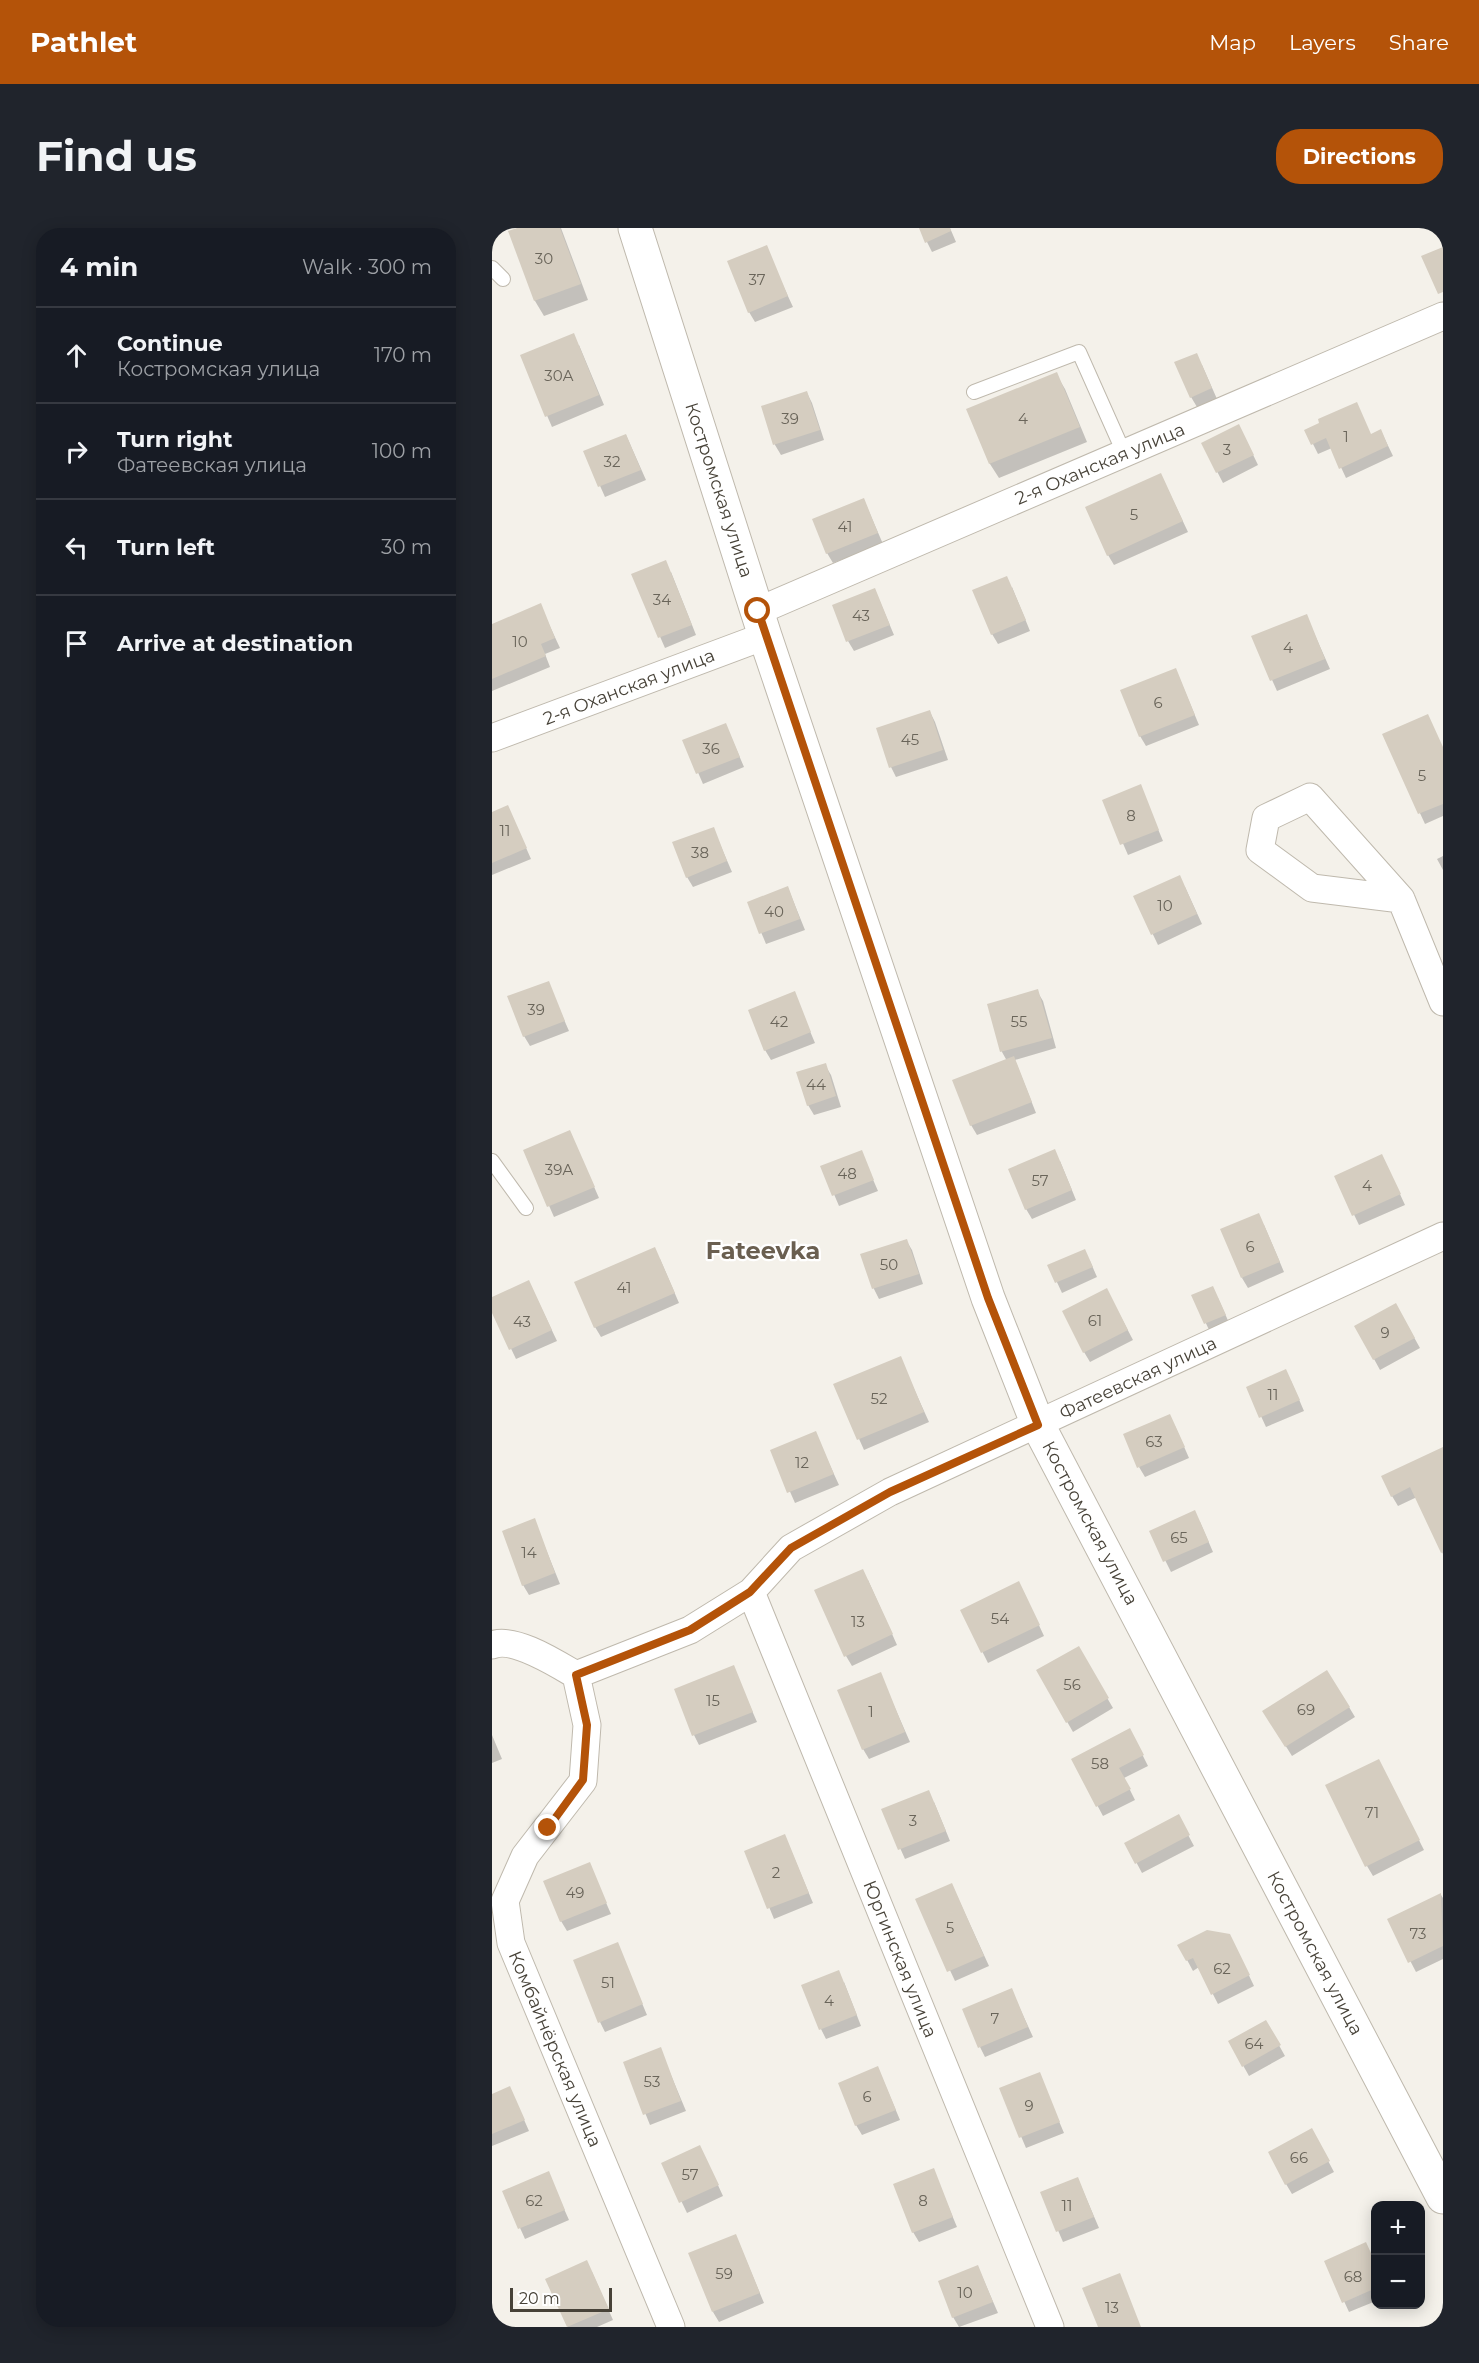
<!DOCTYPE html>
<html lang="en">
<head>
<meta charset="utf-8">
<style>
  :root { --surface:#171b24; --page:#20242c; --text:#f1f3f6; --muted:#9ea1a6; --line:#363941; --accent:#b45309 }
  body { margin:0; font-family:Montserrat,sans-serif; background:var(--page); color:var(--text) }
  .controls { position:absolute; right:18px; bottom:18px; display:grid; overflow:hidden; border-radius:12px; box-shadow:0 3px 15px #0003 }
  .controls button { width:54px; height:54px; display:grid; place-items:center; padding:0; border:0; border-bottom:2px solid var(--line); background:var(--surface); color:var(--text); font:30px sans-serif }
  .scale { position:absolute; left:18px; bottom:15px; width:102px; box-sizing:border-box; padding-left:6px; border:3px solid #474238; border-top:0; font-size:16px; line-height:21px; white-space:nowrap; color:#474238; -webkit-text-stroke:4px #fff; paint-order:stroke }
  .stop { position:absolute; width:18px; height:18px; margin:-14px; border:4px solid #b45309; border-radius:50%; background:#fff }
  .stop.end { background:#b45309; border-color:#fff; box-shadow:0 2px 6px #0008 }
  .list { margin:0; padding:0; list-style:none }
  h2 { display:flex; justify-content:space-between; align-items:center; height:78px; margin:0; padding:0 24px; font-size:26px }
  h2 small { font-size:20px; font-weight:400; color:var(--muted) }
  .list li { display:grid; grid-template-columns:39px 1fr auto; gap:18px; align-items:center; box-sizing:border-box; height:96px; padding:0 24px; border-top:2px solid var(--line) }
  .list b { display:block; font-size:22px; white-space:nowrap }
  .list p { margin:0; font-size:20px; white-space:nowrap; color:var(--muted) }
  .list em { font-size:20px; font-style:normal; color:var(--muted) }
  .icon { flex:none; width:33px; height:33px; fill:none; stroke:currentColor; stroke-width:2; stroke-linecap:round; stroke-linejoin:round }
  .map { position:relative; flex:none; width:951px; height:2099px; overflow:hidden; border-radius:24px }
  header { display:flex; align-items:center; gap:36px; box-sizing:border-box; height:84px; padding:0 30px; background:var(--accent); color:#fff }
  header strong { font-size:28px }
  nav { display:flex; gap:33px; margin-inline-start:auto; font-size:21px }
  .intro { display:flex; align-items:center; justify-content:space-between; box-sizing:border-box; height:144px; padding:0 36px }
  h1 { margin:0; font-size:42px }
  .button { padding:15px 27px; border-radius:24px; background:var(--accent); color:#fff; font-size:21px; font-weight:700 }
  main { display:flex; gap:36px; padding:0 36px }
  aside { flex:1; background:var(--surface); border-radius:24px; box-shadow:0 3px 15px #0003 }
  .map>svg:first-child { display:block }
  .shadow { fill:#0003 }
  .building { fill:#d5cdc0 }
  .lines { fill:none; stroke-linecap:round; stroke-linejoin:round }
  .service-casing { stroke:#bfb9ad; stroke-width:16 }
  .minor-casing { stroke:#bfb9ad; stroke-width:29 }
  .tertiary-casing { stroke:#bfb9ad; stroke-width:35 }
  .service { stroke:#fff; stroke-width:14 }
  .minor { stroke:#fff; stroke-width:27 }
  .tertiary { stroke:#fff; stroke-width:33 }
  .route { stroke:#b45309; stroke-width:8 }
  .labels { text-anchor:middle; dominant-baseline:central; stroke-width:4.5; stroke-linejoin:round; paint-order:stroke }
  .number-label { font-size:15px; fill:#6a655a }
  .street-label { font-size:18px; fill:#474238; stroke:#fff }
  .district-label { font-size:24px; font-weight:bold; fill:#6a5f50; stroke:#fff }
</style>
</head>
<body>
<header>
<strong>Pathlet</strong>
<nav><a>Map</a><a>Layers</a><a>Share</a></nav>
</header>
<div class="intro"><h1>Find us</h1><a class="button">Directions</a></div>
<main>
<aside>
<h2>4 min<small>Walk · 300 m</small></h2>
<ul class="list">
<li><svg class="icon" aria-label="ahead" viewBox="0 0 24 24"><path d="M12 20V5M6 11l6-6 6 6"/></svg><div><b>Continue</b><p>Костромская улица</p></div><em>170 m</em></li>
<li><svg class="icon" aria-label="right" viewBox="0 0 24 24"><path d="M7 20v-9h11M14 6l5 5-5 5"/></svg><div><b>Turn right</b><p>Фатеевская улица</p></div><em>100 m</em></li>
<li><svg class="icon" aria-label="left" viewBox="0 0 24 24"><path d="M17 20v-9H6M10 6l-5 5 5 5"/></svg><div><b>Turn left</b></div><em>30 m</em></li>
<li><svg class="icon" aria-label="arrive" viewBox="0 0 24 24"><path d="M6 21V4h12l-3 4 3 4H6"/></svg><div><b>Arrive at destination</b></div></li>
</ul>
</aside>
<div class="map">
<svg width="951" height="2099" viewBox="0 0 951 2099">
  <rect width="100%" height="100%" fill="#f4f1ea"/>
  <path class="shadow" d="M30,0h39l27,72 -44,16 -9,-15 -25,-69z
    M428,0h30l6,14 -24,10z
    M277,27l24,52 -38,15 -6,-10z
    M87,117l25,60 -52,22 -31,-71z
    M710,137l15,34 -20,8 -6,-10z
    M564,146l9,15 22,53 -88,36 -9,-14 -22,-54z
    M315,165l5,10 12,37 -43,15 -6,-10 -13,-38z
    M814,202l65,5 10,-4 12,25 -47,22 -14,-30 -14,6z
    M134,207l20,45 -41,17 -20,-45z
    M752,208l14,29 -35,18 -20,-39z
    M669,247l27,57 -74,33 -6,-10z
    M372,272l19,44 -50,19 -6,-10z
    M179,344l25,63 -31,13 -32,-73z
    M520,359l18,44 -32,13 -6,-10z
    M383,362l19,45 -40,16 -6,-10z
    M48,377l20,43 -15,6 5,13 -58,24v-66z
    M814,387l24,54 -53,22 -24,-54z
    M684,442l23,55 -53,21 -6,-10z
    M438,484l5,10 13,38 -52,17 -5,-10 -13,-38z
    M234,497l18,42 -41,17 -19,-44z
    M892,507l59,13v68l-18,8z
    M648,558l23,55 -35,14 -24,-55z
    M16,579l23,52 -39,16v-62z
    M221,600l19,44 -39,15 -6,-10z
    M951,628v14l-6,-11z
    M693,659l17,37 -44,21 -23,-48z
    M296,660l17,42 -39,14 -17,-41z
    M56,755l21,48 -39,15 -6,-10z
    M545,763l6,10 13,47 -41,12 21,53 -59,22 -6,-10 36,-64 -5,-9 -13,-47z
    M302,765l21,50 -44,17 -6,-10z
    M333,837l6,10 10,32 -27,8 -6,-10z
    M78,904l29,66 -45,19 -29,-66z
    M369,924l17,39 -39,15 -17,-40z
    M568,933l16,39 -44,19 -6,-10z
    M895,938l18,39 -46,20 -23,-48z
    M772,997l20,47 -36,16 -6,-10z
    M414,1012l6,10 11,34 -44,15 -5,-10 -12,-34z
    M168,1031l19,44 -78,34 -6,-10z
    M598,1033l7,16 -35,16 -13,-28z
    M37,1054l28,59 -41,18 -24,-50v-11z
    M701,1068l25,2 12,27 -19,9z
    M620,1072l21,40 -43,22 -6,-10z
    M904,1077l24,43 -40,22 -24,-44z
    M408,1130l29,64 -65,28 -29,-65z
    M799,1153l13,30 -38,16 -18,-39z
    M683,1198l14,32 -44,19 -6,-10z
    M323,1205l24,52 -44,18 -23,-52z
    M951,1221v105l-26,-57 -19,9 -6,-10z
    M42,1292l26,64 -31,11 -6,-10z
    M708,1294l13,30 -42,20 -20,-40z
    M376,1352l29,65 -45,21 -6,-10z
    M532,1365l20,43 -56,27 -26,-52z
    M586,1420l35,60 -40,24 -35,-61z
    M241,1439l24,55 -58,23 -5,-10z
    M388,1446l30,68 -41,17 -6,-10z
    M857,1479l6,10 -63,39 -22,-35z
    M0,1507l10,24 -10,4z
    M643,1512l13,26 -24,12 11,22 -32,16 -30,-56z
    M892,1543l40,79 -51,26 -6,-10z
    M442,1574l16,39 -45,18 -22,-49z
    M686,1588l16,30 -52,27 -16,-30z
    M293,1608l28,67 -39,16 -28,-68z
    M97,1636l22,50 -44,17 -6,-10z
    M460,1657l37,81 -34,15 -38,-81z
    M949,1667l2,3v61l-27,13 -27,-52z
    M125,1716l30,71 -42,17 -5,-10z
    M687,1717l56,1 19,40 -36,18 -19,-37 -6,4z
    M352,1754l17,44 -35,13 -5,-10z
    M519,1761l22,48 -48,20 -5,-10z
    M774,1794l19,34 -36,20 -19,-34z
    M168,1821l26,62 -36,14 -25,-62z
    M386,1840l22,52 -38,15 -6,-10z
    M547,1846l25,59 -38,15 -25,-59z
    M18,1860l19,43 -37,15v-50z
    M825,1912l17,32 -42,22 -6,-10z
    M213,1929l18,39 -36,17 -24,-50z
    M441,1942l24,57 -38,15 -6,-10z
    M56,1945l21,47 -44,19 -21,-47z
    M586,1951l21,49 -36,14 -21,-49z
    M244,2008l28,67 -45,19 -6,-10z
    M834,2034l50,2v37l-27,11z
    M486,2039l20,46 -39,14 -6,-10z
    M100,2044l21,48 -16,7h-29l-21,-47z"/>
  <path class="building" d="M25,0h43l21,56 -47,17 -26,-70z
    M427,0h31l1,3 -26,12z
    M275,17l21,51 -40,17 -21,-52z
    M951,19v45l-5,2 -17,-38z
    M82,105l25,62 -54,22 -25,-62z
    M705,125l15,35 -22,10 -16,-36z
    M565,144l23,55 -91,37 -23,-55z
    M315,163l13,39 -47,15 -12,-39z
    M865,174l14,32 10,-5 7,17 -49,23 -13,-31 -15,7 -7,-15 15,-7 -1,-4z
    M747,196l15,31 -38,18 -15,-30z
    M134,206l15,36 -43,17 -15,-36z
    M669,245l22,48 -76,35 -22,-49z
    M372,270l14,35 -52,21 -14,-35z
    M174,332l26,65 -34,13 -27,-64z
    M515,348l19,44 -35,15 -19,-45z
    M383,360l15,37 -44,17 -14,-37z
    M49,375l14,35 -14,6 5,12 -54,23v-55z
    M815,386l18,45 -55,22 -19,-45z
    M684,440l19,47 -56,22 -19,-47z
    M438,482l13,40 -54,18 -13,-40z
    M936,486l15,33v57l-25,10 -36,-80z
    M234,495l14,34 -44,17 -14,-34z
    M649,556l18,46 -39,15 -18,-45z
    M16,577l19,43 -35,15v-51z
    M222,599l13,34 -41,17 -14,-36z
    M688,647l17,39 -46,21 -18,-39z
    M296,658l12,33 -41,15 -12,-32z
    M57,753l16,40 -42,16 -16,-41z
    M546,761l14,49 -52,14 -13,-48z
    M303,763l16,41 -47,19 -16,-41z
    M522,828l18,46 -62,24 -18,-46z
    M334,835l10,33 -29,10 -11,-34z
    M78,902l25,57 -48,20 -24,-57z
    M563,921l17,41 -47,20 -17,-41z
    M370,922l12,30 -42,16 -12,-30z
    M890,926l19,40 -49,22 -18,-40z
    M767,985l21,49 -39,16 -21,-49z
    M415,1011l12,35 -47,15 -12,-35z
    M163,1019l20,46 -81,35 -20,-46z
    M593,1021l8,18 -38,16 -8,-18z
    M37,1052l23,50 -43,20 -17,-37v-16z
    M721,1058l13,29 -22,9 -13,-29z
    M615,1060l21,42 -45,23 -21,-42z
    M904,1075l19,35 -42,22 -19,-34z
    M409,1128l23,56 -67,28 -24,-56z
    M794,1141l14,31 -41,18 -13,-31z
    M678,1186l15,33 -48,21 -14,-34z
    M324,1203l18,43 -47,19 -17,-43z
    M951,1219v105l-2,1 -31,-66 -19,10 -10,-21z
    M703,1282l14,32 -46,20 -14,-31z
    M43,1290l20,55 -33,13 -20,-55z
    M371,1341l30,65 -49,23 -30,-67z
    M527,1353l21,44 -59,28 -21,-43z
    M587,1418l30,52 -43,25 -30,-53z
    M242,1437l19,47 -61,24 -18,-47z
    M835,1442l23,37 -65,40 -23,-36z
    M389,1444l24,60 -43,18 -25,-60z
    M638,1500l14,27 -25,13 12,21 -35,18 -25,-48z
    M887,1531l41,81 -55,27 -40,-82z
    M437,1562l17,41 -48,19 -17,-41z
    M687,1586l11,21 -55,29 -11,-21z
    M293,1606l24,59 -42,16 -23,-58z
    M98,1634l17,41 -47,19 -17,-41z
    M460,1655l32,73 -37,16 -32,-73z
    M949,1665l2,53 -35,17 -21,-44z
    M715,1702l23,4 20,41 -39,20 -18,-37 -7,3 -9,-16z
    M126,1714l25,62 -45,19 -25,-63z
    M347,1742l18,45 -38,15 -18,-45z
    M520,1760l16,39 -50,21 -16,-39z
    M774,1792l15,25 -39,22 -14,-26z
    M169,1819l20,54 -38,14 -20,-53z
    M386,1838l18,44 -41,16 -17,-43z
    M548,1844l20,50 -41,16 -20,-50z
    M18,1858l15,34 -33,14v-40z
    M820,1900l18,33 -45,24 -17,-33z
    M208,1917l19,40 -40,18 -18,-40z
    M442,1940l19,49 -41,16 -19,-49z
    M57,1943l16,39 -47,19 -16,-38z
    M586,1949l16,40 -38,15 -16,-40z
    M244,2006l24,59 -48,19 -24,-59z
    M874,2014l10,22v24l-34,15 -18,-42z
    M95,2032l22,49 -42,18 -22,-48z
    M486,2037l15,37 -41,16 -14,-37z
    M628,2045l21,54h-43l-16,-39z"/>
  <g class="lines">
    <g class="service-casing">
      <path id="service" d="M0,40l11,11
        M482,164l105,-40 45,101
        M0,933l34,47"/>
    </g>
    <g class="minor-casing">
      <path id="minor" d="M266,383l685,-295
        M0,510l273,-102
        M909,671l-89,-11 -52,-38 6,-32 44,-21 91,102 42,103
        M259,1364l299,735
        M0,1417c22,-9 65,19 84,30l114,-45 61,-38 40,-44 99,-56 553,-256
        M84,1447l11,50 -4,56 -58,75 -20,45 6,42 160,384"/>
    </g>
    <g class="tertiary-casing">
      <path id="tertiary" d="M143,0l130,408 223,662 50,127 405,772"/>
    </g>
    <use href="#service" class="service"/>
    <use href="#minor" class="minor"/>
    <use href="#tertiary" class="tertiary"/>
  </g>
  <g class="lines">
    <path class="route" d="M56,1600l35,-48 4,-55 -11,-50 114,-45 60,-38 41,-44 99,-56 148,-67 -50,-127 -230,-687"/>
  </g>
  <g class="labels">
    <g class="number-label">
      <text x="52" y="30">30</text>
      <text x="265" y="51">37</text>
      <text x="67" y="147">30А</text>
      <text x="298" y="190">39</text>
      <text x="531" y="190">4</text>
      <text x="854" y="208">1</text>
      <text x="735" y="221">3</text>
      <text x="120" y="233">32</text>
      <text x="642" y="286">5</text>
      <text x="353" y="298">41</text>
      <text x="170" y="371">34</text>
      <text x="369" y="387">43</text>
      <text x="28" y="413">10</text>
      <text x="796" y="419">4</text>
      <text x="666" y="474">6</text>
      <text x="418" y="511">45</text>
      <text x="219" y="520">36</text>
      <text x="930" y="547">5</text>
      <text x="639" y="587">8</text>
      <text x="13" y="602">11</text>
      <text x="208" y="624">38</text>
      <text x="673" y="677">10</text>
      <text x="282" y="683">40</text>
      <text x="44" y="781">39</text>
      <text x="287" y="793">42</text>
      <text x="527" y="793">55</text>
      <text x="324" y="856">44</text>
      <text x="67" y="941">39А</text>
      <text x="355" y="945">48</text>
      <text x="548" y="952">57</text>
      <text x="875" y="957">4</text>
      <text x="758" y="1018">6</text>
      <text x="397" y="1036">50</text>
      <text x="132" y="1059">41</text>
      <text x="603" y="1092">61</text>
      <text x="30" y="1093">43</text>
      <text x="893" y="1104">9</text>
      <text x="781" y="1166">11</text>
      <text x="387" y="1170">52</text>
      <text x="662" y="1213">63</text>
      <text x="310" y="1234">12</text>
      <text x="687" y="1309">65</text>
      <text x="37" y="1324">14</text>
      <text x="508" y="1390">54</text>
      <text x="366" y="1393">13</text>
      <text x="580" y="1456">56</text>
      <text x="221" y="1472">15</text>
      <text x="814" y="1481">69</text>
      <text x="379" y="1483">1</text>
      <text x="608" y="1535">58</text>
      <text x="880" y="1584">71</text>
      <text x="421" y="1592">3</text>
      <text x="284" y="1644">2</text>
      <text x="83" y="1664">49</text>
      <text x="458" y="1699">5</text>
      <text x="926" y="1705">73</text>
      <text x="730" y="1740">62</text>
      <text x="116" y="1754">51</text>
      <text x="337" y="1772">4</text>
      <text x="503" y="1790">7</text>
      <text x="762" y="1815">64</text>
      <text x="160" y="1853">53</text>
      <text x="375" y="1868">6</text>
      <text x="537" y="1877">9</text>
      <text x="807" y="1929">66</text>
      <text x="198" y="1946">57</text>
      <text x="42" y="1972">62</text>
      <text x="431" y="1972">8</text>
      <text x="575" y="1977">11</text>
      <text x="232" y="2045">59</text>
      <text x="861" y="2048">68</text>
      <text x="473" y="2064">10</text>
      <text x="620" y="2079">13</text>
    </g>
    <g class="street-label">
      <text transform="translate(608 236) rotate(-23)">2-я Оханская улица</text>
      <text transform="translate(227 262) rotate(72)">Костромская улица</text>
      <text transform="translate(137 459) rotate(-21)">2-я Оханская улица</text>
      <text transform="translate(646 1150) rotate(-25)">Фатеевская улица</text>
      <text transform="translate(598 1295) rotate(62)">Костромская улица</text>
      <text transform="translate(823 1725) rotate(62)">Костромская улица</text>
      <text transform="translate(408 1731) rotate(68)">Юргинская улица</text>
      <text transform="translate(63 1821) rotate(67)">Комбайнёрская улица</text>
    </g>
    <g class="district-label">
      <text x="271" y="1022">Fateevka</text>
    </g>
  </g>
</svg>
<div class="controls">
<button>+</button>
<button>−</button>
</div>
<div class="scale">20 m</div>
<div class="stop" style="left:266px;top:383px"></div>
<div class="stop end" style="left:56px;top:1600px"></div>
</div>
</main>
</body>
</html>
